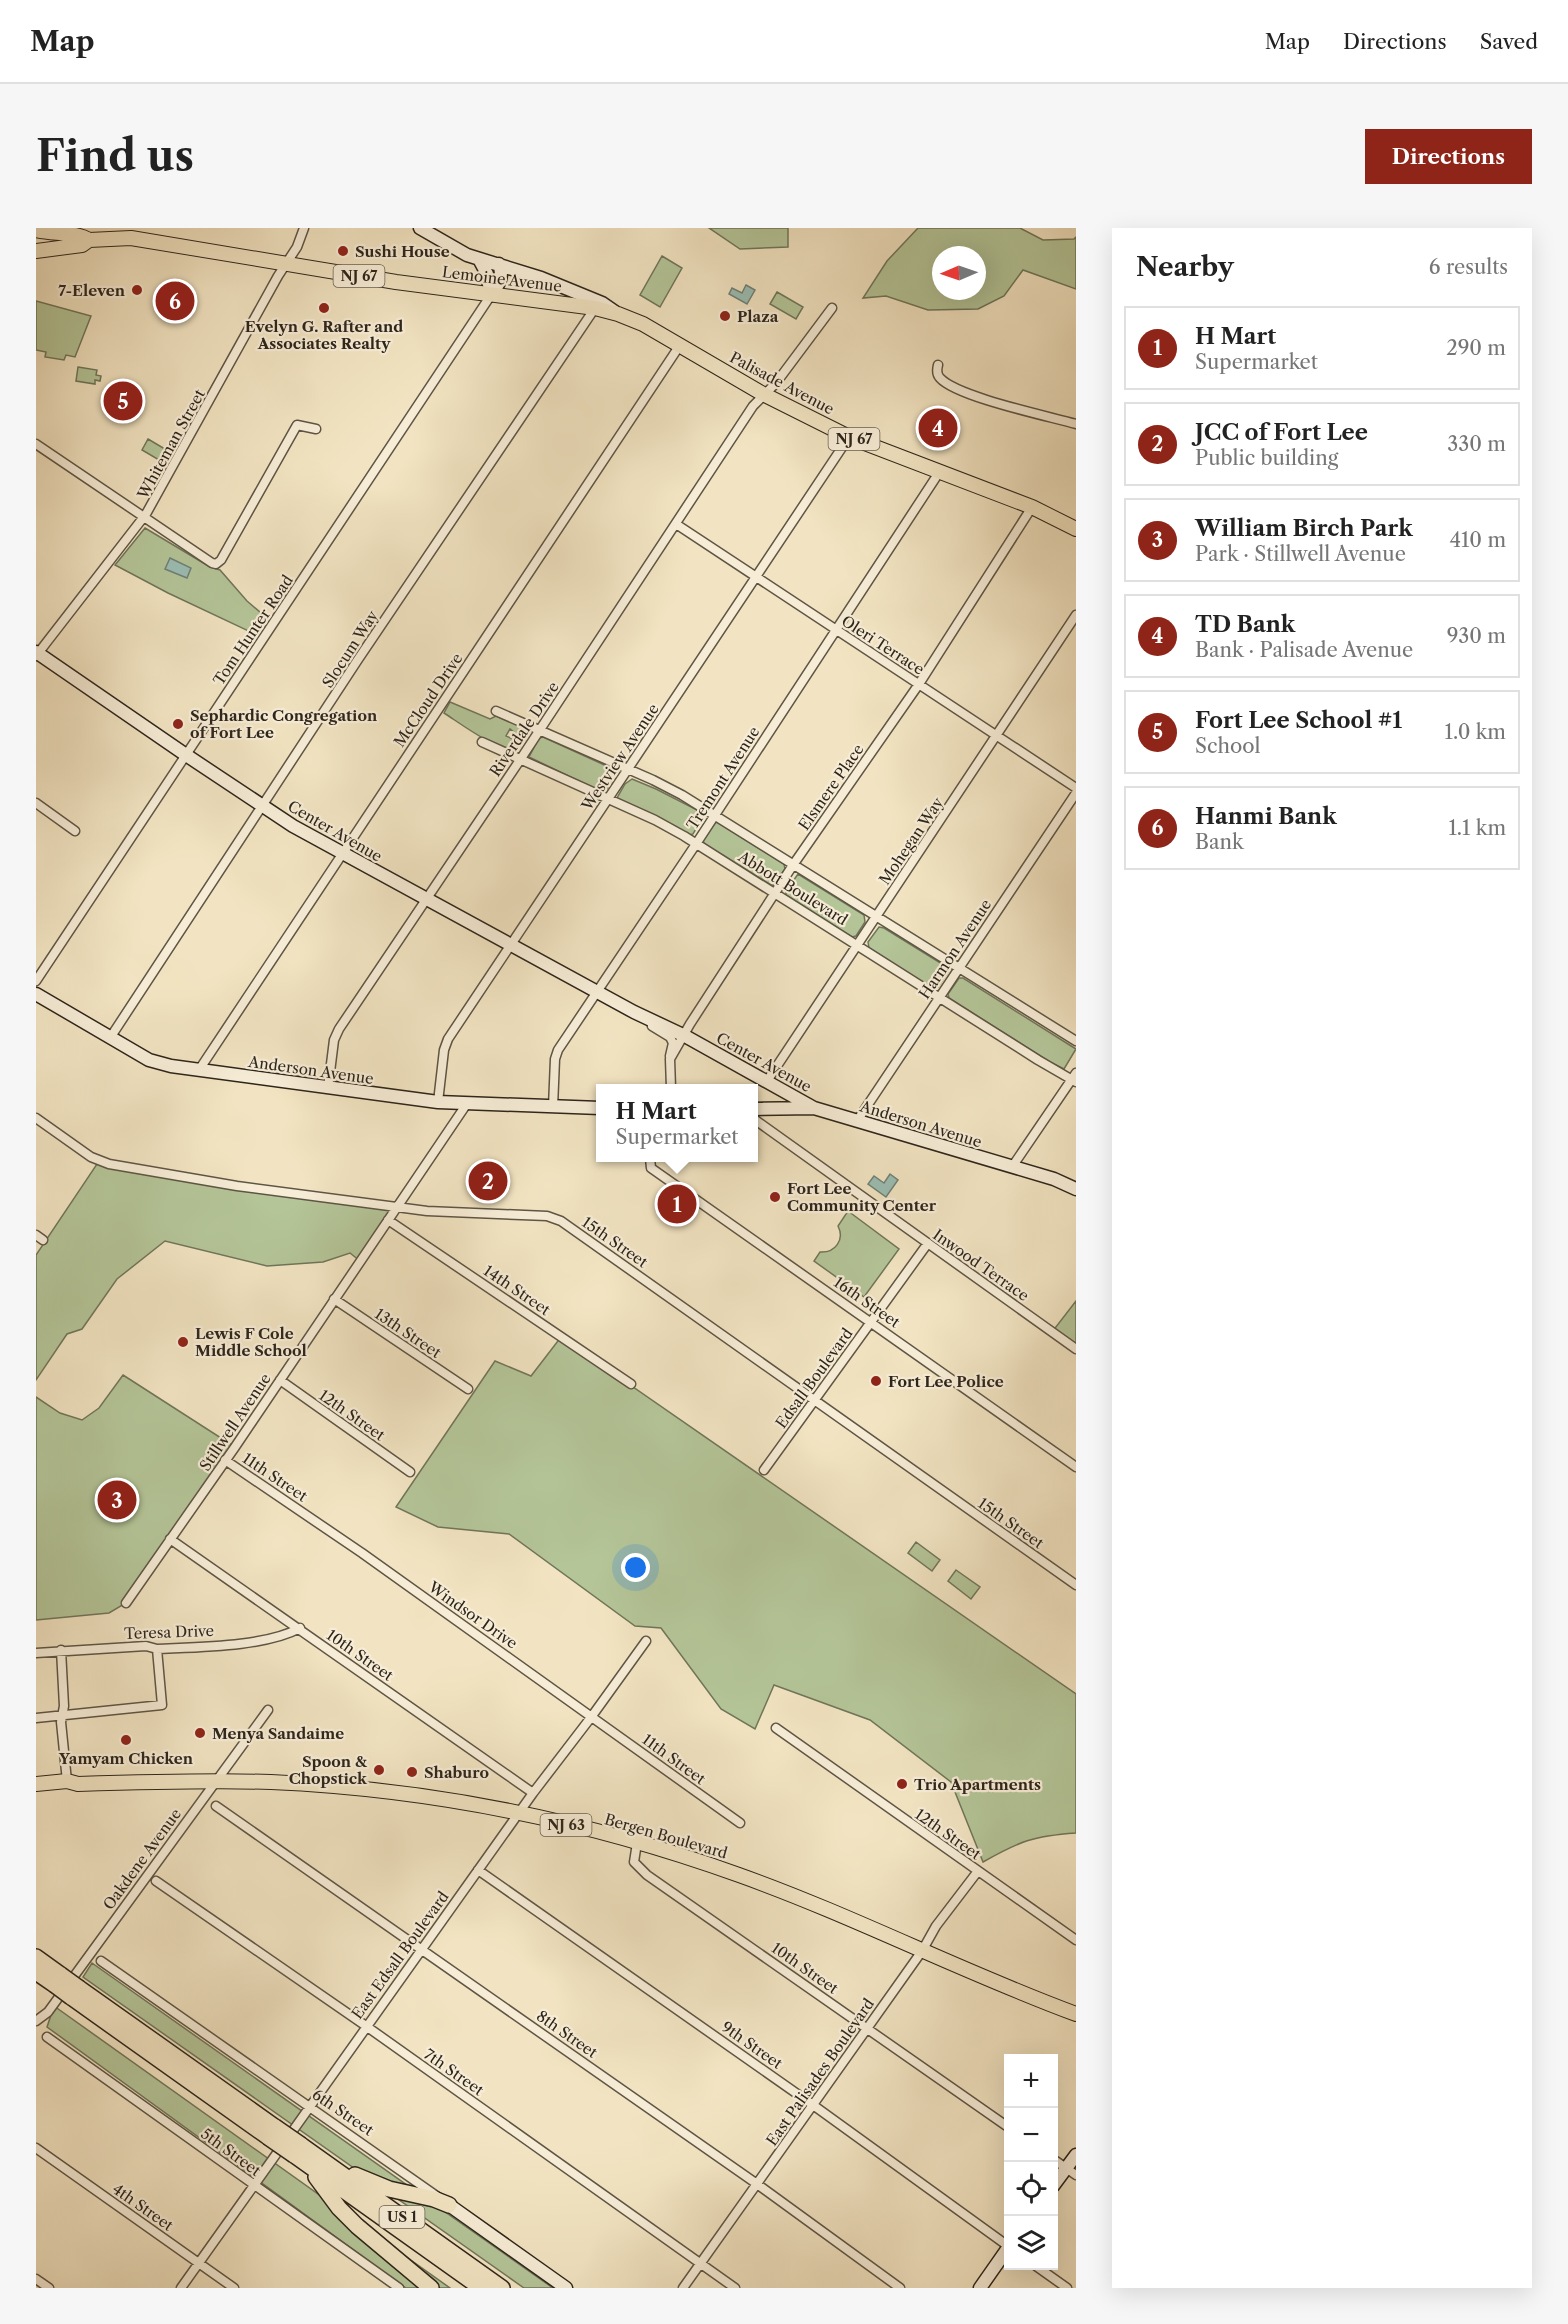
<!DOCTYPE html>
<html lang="en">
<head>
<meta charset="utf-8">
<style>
  :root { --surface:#fff; --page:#f6f6f6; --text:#222; --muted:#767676; --line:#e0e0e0; --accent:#8f2418 }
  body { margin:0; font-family:"Libre Caslon Text",serif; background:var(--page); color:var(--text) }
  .controls { position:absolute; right:18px; bottom:18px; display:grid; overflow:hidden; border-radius:0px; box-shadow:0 6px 24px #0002 }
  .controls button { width:54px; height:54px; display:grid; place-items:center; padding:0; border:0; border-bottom:2px solid var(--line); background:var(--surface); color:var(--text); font:30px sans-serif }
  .compass { position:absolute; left:896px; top:18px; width:54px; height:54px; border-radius:50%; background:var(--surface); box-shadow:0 6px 24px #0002; rotate:268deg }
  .you { position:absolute; left:600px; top:1340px; width:21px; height:21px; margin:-15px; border:4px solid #fff; border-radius:50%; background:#1a73e8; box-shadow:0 0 0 9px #1a73e833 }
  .badge { display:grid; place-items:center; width:39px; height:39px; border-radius:50%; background:var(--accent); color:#fff; font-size:20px; font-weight:700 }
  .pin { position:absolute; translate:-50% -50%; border:3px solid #fff; box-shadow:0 2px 6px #0006 }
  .popup { position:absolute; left:560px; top:856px; width:162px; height:78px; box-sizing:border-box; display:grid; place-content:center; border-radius:0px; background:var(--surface); filter:drop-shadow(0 2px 4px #0005); font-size:20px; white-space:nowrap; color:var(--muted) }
  .popup b { font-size:22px; color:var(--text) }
  .popup::after { content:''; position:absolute; left:50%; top:100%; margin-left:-12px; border:12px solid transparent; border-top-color:var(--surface) }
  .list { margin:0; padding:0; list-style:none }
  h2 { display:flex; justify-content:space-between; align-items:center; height:78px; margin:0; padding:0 24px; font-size:26px }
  h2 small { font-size:20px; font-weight:400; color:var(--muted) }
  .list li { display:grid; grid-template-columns:39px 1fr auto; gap:18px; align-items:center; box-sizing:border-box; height:84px; margin:0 12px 12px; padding:0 12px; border:2px solid var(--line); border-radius:0px }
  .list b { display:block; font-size:22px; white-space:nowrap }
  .list p { margin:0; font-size:20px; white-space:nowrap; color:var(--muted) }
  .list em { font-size:20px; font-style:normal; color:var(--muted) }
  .icon { flex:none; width:33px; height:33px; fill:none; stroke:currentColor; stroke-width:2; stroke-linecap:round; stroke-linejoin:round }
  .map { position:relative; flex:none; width:1040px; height:2060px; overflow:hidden; border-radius:0px }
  header { display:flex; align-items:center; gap:36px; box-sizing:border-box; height:84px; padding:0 30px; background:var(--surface); border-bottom:2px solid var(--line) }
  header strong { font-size:28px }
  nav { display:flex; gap:33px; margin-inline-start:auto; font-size:21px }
  .intro { display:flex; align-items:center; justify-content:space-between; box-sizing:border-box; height:144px; padding:0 36px }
  h1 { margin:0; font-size:42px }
  .button { padding:15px 27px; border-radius:0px; background:var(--accent); color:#fff; font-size:21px; font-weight:700 }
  main { display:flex; gap:36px; padding:0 36px }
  aside { flex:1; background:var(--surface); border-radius:0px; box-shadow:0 6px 24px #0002 }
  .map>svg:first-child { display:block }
  .green { fill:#b4c598; stroke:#70755a; stroke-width:1.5; fill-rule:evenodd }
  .water { fill:#9bbeb4; stroke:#6f8177; stroke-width:1.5 }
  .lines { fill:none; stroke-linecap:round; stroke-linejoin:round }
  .street-casing { stroke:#5e5545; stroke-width:11 }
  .secondary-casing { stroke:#2d251b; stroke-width:15 }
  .primary-casing { stroke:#2d251b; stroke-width:16 }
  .highway-casing { stroke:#2d251b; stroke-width:18 }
  .street { stroke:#f7edd7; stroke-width:8 }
  .secondary { stroke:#f7edd7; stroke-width:12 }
  .primary { stroke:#f2e4c2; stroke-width:14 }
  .highway { stroke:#f2e4c2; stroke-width:15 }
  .highway-bridge-casing { stroke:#2d251b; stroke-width:18; stroke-linecap:butt }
  .highway-bridge { stroke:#f2e4c2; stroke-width:15 }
  .poi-dot { fill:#8f2418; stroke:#f7edd7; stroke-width:2 }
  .labels { text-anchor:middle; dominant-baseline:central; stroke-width:4.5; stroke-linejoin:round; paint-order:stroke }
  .shield { fill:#f7edd7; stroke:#6a6153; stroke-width:1.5 }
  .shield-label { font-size:14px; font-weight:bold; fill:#2d251b }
  .poi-label { font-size:15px; font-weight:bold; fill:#2d251b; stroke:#f7edd7; text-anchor:start }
  .street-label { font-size:15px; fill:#2d251b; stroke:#f7edd7 }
</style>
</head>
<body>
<header>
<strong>Map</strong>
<nav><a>Map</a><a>Directions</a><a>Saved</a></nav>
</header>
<div class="intro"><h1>Find us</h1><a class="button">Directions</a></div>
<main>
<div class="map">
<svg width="1040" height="2060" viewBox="0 0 1040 2060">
  <rect width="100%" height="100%" fill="#f2e4c2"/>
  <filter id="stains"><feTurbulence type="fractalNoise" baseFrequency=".00333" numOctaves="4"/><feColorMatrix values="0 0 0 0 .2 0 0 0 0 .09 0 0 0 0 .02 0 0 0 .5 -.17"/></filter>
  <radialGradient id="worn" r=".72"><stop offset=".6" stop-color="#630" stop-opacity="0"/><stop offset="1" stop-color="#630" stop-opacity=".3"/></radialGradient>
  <path class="green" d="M673,0h79v19l-48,2z
    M882,0h102l23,12 31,-1 2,-2v52l-53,-19 -19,26 -26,13 -50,1 -42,-14 -23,2 24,-37zM905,27h36v36h-36z
    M626,28l20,12 -22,39 -20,-12z
    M741,64l26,15 -7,12 -26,-15z
    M0,73l55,15 -16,41 -9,-2 -2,5 -19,-3 1,-5 -10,-2z
    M42,139l19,3 -1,5 5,1 -1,5 -5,-1v4l-19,-3z
    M112,211l17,10 -6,11 -17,-10z
    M109,300l65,39 10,3 27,31 20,17 -10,17 -89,-42 -53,-28z
    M414,474l40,17 6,-3 31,13 1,4 -4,7 -14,-11 -4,7 16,7 -6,8c-23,-3 -52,-25 -72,-38z
    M507,509l68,31 3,6 -7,15 -5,3 -73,-35 10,-19z
    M596,551l24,10 49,25 -12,20 -3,1 -73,-37 8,-14z
    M681,594l67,42 1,5 -11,16h-3l-67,-41 -1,-4 12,-17z
    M762,646l66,41 1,7 -9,14 -4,1 -66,-42v-4z
    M843,699l5,1 63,39 1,5 -10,15 -7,1 -62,-40 -1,-6z
    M923,750h4l113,71 -12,20 -14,-7 -101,-64 -1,-4z
    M63,933l298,46 -37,54 -10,-8 -27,9 -56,4 -102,-25 -48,38 -35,50 -15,5 -31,46v-125z
    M812,983l51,38 -35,48 -50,-36 6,-9c15,1 25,-12 18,-26z
    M1040,1073v48l-24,-17z
    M525,1109l515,357v139c-43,3 -56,8 -93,29l-32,-80 -81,-62 -96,-35 -19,44 -34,-20 -60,-81 -26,-2 -126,-92 -71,-7 -42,-20 99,-146 36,15z
    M87,1147l112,72 -109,156 -17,10 -73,7v-223l24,16 22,7 17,-12z
    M880,1314l24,18 -8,11 -24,-18z
    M920,1342l24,17 -9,12 -23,-18z
    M56,1735l461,325h-29l-441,-311z
    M18,1778l396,282h-44l-359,-261z"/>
  <path class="water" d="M710,57l9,5 -8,14 -18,-10 3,-6 10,5z
    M134,330l21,10 -4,10 -22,-9z
    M854,946l8,6 -12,17 -18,-13 6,-8 10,7z"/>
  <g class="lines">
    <g class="street-casing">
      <path id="street" d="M902,137c-1,4 -2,9 2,13 17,19 108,38 136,46
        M0,216l176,119 4,1 5,-4 76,-135 19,4
        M640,296l400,264
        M0,428l110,-142 132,-238 19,-29 7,-19
        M460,483l157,69 29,15 394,246
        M446,514l173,78 29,16 354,224 38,22
        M0,575l39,28
        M0,753l455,-686
        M616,798l18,11 3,6 -3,13
        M74,810l247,-377 238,-353
        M163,842l481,-725
        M731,853l309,-466
        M292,860l6,-48 5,-11 181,-269 233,-354 23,-23 56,-75
        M635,860l-1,-29 20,-35 103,-159 126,-181 113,-177
        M402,874l6,-52 4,-11 401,-602
        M517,879l2,-48 3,-9 138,-206 244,-373
        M0,890l55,39 18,7 128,22 190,25 120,5 14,5 515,364
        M718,891l322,230
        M821,893l219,-328
        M614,930l1,10 425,299
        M976,939l64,-94
        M352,992l243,164
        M0,1007l7,5
        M298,1071l134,90
        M244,1152l130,92
        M189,1232l137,93 378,270
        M728,1242l164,-227
        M134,1311l363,254
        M90,1375l109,-156 231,-342
        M25,1422l3,56 -3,16 6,59
        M0,1425l110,-7 11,3c41,-2 108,-2 143,-21
        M0,1490l126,-13 -5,-56
        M740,1500l300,212
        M180,1578l541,378 143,104
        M601,1615l-3,19 13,13 361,252
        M442,1642l335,235 195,141
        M120,1653l210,145 369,262
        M65,1733l337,236
        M0,1793l12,-9 220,-302
        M11,1809l352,251
        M0,1920l198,140
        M1017,1931l23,16
        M1000,2038l31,22
        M0,2051l13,9
        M145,2060l352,-495 59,-77 54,-75
        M647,2060l239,-337 14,-25 42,-55"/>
    </g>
    <g class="secondary-casing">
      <path id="secondary" d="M384,0l47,27 74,23 61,25 13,9
        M443,31l8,15 4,21
        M455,67c8,-11 13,-18 8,-31
        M0,424l150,103 107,71 341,186 51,24 129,72
        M0,766l113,66 22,6 267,36 162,6
        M718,881l60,-1 240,71 22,10
        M1017,1958l23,-31
        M413,1977l117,83
        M944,2060l28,-40"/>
    </g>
    <g class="primary-casing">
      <path id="primary" d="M0,2c16,4 41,2 53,10
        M0,23l46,-6 7,-5 42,-2 265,44 199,26 23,6 25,10 120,70 86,43 183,70 44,22
        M0,1556l31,-3 11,3c64,-2 129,-4 193,-2 159,7 318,39 468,93 115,41 223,97 337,139"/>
    </g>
    <g class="highway-casing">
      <path id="highway" d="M0,1729l25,18
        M0,1744l19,13
        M43,1760l196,139
        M35,1769l197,140
        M265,1917l201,143
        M258,1927l187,133
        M319,1947l34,14 45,10 15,6
        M280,1949l23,31 18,18 74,62"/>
    </g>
    <use href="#street" class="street"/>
    <use href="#secondary" class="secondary"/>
    <use href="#primary" class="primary"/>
    <use href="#highway" class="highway"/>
    <g class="highway-bridge-casing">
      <path id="highway-bridge" d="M25,1747l18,13
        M19,1757l16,12
        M239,1899l26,18
        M232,1909l26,18"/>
    </g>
    <use href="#highway-bridge" class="highway-bridge"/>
  </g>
  <g class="poi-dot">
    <circle cx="307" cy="23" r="6"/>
    <circle cx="101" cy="62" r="6"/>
    <circle cx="288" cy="80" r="6"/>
    <circle cx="689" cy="88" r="6"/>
    <circle cx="142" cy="496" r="6"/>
    <circle cx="739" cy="969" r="6"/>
    <circle cx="147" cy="1114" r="6"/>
    <circle cx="840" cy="1153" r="6"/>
    <circle cx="164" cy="1505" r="6"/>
    <circle cx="90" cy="1512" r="6"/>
    <circle cx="343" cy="1542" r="6"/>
    <circle cx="376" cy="1544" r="6"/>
    <circle cx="866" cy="1556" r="6"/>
  </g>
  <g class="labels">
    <g class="shield">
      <rect x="297.5" y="37" width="51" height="22" rx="4.5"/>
      <rect x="792.5" y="200" width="51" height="22" rx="4.5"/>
      <rect x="504.5" y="1586" width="51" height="22" rx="4.5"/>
      <rect x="343.5" y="1978" width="45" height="22" rx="4.5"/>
    </g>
    <g class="shield-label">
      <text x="323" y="48">NJ 67</text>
      <text x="818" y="211">NJ 67</text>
      <text x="530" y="1597">NJ 63</text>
      <text x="366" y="1989">US 1</text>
    </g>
    <g class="poi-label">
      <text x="319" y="23">Sushi House</text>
      <text x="89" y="62" text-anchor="end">7-Eleven</text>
      <text x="701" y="88">Plaza</text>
      <text x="288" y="98" text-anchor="middle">Evelyn G. Rafter and<tspan x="288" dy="17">Associates Realty</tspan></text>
      <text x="154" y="487">Sephardic Congregation<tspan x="154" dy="17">of Fort Lee</tspan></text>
      <text x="751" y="960">Fort Lee<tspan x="751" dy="17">Community Center</tspan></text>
      <text x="159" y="1105">Lewis F Cole<tspan x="159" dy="17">Middle School</tspan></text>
      <text x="852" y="1153">Fort Lee Police</text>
      <text x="176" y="1505">Menya Sandaime</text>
      <text x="90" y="1530" text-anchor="middle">Yamyam Chicken</text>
      <text x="331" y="1533" text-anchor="end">Spoon &amp;<tspan x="331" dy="17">Chopstick</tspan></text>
      <text x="388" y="1544">Shaburo</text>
      <text x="878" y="1556">Trio Apartments</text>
    </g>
    <g class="street-label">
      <text transform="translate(466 51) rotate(7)">Lemoine Avenue</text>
      <text transform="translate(746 155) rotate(28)">Palisade Avenue</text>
      <text transform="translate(135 216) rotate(-61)">Whiteman Street</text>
      <text transform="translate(217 402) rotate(-56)">Tom Hunter Road</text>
      <text transform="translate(847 417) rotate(33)">Oleri Terrace</text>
      <text transform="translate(314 421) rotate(-57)">Slocum Way</text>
      <text transform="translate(392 472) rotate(-56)">McCloud Drive</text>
      <text transform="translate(488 501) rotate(-56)">Riverdale Drive</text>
      <text transform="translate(584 529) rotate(-56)">Westview Avenue</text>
      <text transform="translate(687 550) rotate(-57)">Tremont Avenue</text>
      <text transform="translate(795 559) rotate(-55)">Elsmere Place</text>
      <text transform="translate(299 603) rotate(30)">Center Avenue</text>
      <text transform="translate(875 613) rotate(-56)">Mohegan Way</text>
      <text transform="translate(757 660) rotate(32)">Abbott Boulevard</text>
      <text transform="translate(919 721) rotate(-56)">Harmon Avenue</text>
      <text transform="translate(728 834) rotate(29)">Center Avenue</text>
      <text transform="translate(275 842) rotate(8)">Anderson Avenue</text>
      <text transform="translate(885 896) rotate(17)">Anderson Avenue</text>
      <text transform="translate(579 1014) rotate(35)">15th Street</text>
      <text transform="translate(945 1037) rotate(35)">Inwood Terrace</text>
      <text transform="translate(481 1062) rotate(34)">14th Street</text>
      <text transform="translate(831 1074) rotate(35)">16th Street</text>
      <text transform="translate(372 1105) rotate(34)">13th Street</text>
      <text transform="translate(778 1150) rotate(-54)">Edsall Boulevard</text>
      <text transform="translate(316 1187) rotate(35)">12th Street</text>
      <text transform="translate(199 1194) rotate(-56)">Stillwell Avenue</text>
      <text transform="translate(239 1249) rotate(34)">11th Street</text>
      <text transform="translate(975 1295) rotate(35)">15th Street</text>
      <text transform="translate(437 1387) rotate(35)">Windsor Drive</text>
      <text transform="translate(133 1404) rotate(-2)">Teresa Drive</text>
      <text transform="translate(324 1427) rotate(35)">10th Street</text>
      <text transform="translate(638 1531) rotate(36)">11th Street</text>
      <text transform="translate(912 1606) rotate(35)">12th Street</text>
      <text transform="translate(630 1608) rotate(16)">Bergen Boulevard</text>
      <text transform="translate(106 1631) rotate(-54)">Oakdene Avenue</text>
      <text transform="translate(364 1727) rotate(-54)">East Edsall Boulevard</text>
      <text transform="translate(769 1740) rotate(35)">10th Street</text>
      <text transform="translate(531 1806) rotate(35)">8th Street</text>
      <text transform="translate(716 1817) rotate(35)">9th Street</text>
      <text transform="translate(418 1844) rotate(35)">7th Street</text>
      <text transform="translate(784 1844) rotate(-55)">East Palisades Boulevard</text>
      <text transform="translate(307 1884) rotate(34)">6th Street</text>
      <text transform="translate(195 1924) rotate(36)">5th Street</text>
      <text transform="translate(107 1979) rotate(35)">4th Street</text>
    </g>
  </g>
  <rect width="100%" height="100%" filter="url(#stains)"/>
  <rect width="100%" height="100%" fill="url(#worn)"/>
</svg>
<div class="controls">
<button>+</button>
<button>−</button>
<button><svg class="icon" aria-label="locate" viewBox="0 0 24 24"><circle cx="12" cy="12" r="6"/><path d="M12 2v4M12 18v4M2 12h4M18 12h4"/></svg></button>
<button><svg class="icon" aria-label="layers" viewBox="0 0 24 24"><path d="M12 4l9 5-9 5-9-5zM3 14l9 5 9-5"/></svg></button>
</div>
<svg class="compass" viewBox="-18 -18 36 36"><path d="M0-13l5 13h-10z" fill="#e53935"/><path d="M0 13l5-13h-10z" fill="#767676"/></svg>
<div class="you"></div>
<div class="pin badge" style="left:641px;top:976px">1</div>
<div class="popup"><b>H Mart</b>Supermarket</div>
<div class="pin badge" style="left:452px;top:953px">2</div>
<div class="pin badge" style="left:81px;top:1272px">3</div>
<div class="pin badge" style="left:902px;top:200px">4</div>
<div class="pin badge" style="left:87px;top:173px">5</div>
<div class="pin badge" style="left:139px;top:73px">6</div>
</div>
<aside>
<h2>Nearby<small>6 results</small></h2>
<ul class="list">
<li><span class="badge">1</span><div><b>H Mart</b><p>Supermarket</p></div><em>290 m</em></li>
<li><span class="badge">2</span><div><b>JCC of Fort Lee</b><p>Public building</p></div><em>330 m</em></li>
<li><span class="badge">3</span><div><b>William Birch Park</b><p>Park · Stillwell Avenue</p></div><em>410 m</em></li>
<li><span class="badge">4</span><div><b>TD Bank</b><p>Bank · Palisade Avenue</p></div><em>930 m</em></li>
<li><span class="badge">5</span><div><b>Fort Lee School #1</b><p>School</p></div><em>1.0 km</em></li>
<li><span class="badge">6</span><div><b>Hanmi Bank</b><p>Bank</p></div><em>1.1 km</em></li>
</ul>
</aside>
</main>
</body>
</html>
